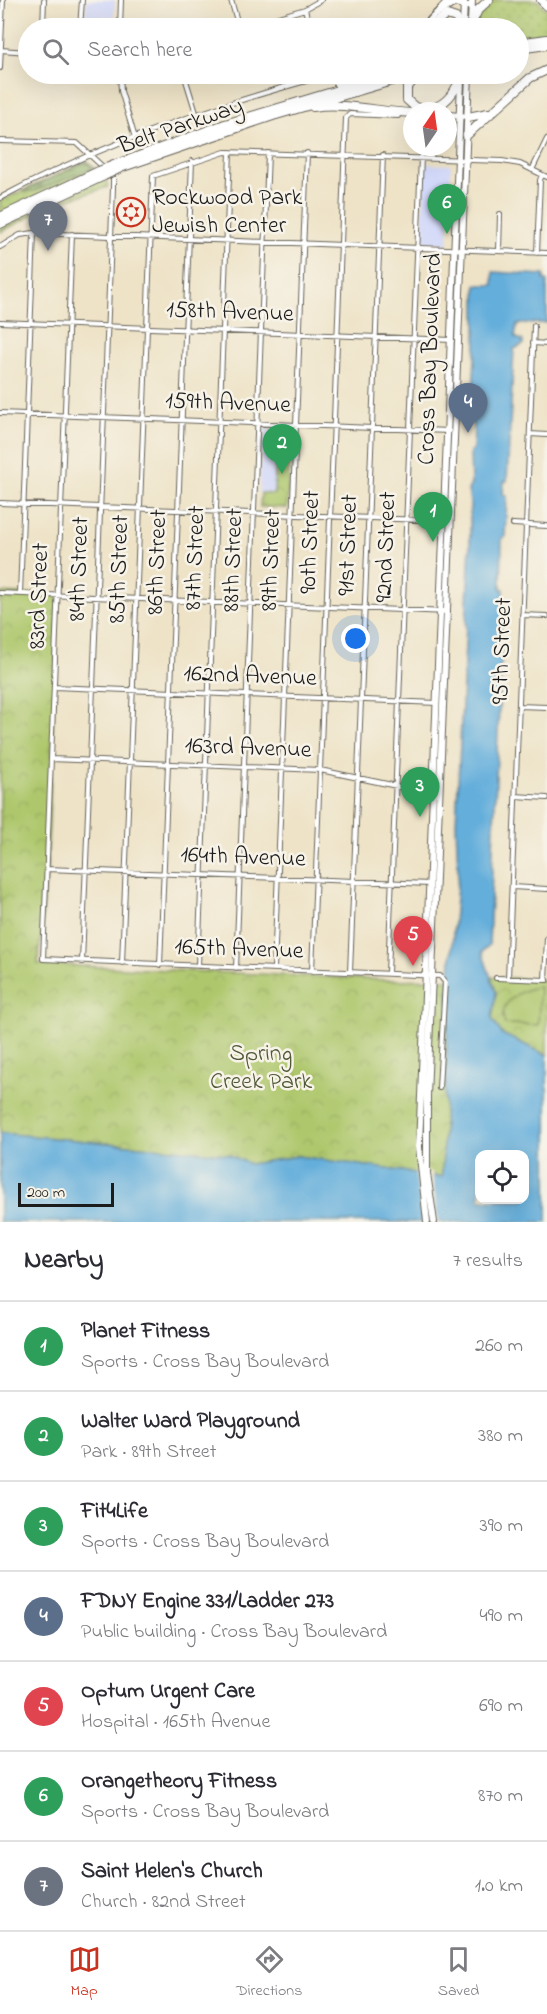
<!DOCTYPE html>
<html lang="en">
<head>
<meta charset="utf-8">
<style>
  :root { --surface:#fff; --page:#f7f7f7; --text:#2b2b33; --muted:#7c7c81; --line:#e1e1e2; --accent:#c8321e }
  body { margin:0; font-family:"Indie Flower",sans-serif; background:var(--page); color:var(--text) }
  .controls { position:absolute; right:18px; bottom:18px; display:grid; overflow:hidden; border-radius:12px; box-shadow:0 6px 24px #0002 }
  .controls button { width:54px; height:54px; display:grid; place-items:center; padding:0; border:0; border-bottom:2px solid var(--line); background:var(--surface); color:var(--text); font:30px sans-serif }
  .compass { position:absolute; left:403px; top:102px; width:54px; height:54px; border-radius:50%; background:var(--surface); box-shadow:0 6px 24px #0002; rotate:13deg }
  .scale { position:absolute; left:18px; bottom:15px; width:96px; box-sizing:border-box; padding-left:6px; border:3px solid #1c1c1c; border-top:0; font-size:16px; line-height:21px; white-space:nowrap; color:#1c1c1c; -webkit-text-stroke:4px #f7f3e8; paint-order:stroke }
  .you { position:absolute; left:356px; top:639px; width:21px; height:21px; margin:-15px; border:4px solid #fff; border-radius:50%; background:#1a73e8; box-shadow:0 0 0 9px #1a73e833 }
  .badge { display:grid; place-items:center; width:39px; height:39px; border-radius:50%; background:var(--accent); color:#fff; font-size:20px; font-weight:700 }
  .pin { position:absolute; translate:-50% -50px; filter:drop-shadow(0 2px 3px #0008) }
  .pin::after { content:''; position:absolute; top:32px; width:21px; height:18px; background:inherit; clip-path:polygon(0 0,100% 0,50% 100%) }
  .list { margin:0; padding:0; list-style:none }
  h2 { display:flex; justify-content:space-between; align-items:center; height:78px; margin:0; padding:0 24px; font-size:26px }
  h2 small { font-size:20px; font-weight:400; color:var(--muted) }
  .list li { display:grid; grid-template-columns:39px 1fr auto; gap:18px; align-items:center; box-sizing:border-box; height:90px; padding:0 24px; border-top:2px solid var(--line) }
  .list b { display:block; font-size:22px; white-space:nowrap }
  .list p { margin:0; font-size:20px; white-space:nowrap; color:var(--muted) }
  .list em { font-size:20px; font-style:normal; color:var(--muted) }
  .icon { flex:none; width:33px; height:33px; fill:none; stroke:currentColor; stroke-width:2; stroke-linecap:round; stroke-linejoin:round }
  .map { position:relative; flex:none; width:547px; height:1222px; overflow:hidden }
  .search { position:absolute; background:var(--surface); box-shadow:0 6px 24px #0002; left:18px; right:18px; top:18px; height:66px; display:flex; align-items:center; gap:15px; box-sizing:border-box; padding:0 21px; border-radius:33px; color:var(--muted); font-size:22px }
  .sheet { height:708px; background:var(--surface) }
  nav { display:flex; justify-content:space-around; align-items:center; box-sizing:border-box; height:84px; border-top:2px solid var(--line); background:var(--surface); font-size:16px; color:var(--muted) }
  nav a { display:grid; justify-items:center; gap:3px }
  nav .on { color:var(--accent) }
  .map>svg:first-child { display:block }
  .built { fill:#d3d9f9 }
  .grass { fill:url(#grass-dots); stroke:#657244; stroke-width:1.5 }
  .forest { fill:url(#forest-firs); stroke:#53643e; stroke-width:1.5 }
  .park { fill:url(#park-crowns); stroke:#657244; stroke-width:1.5 }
  .garden { fill:#aec76c; stroke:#657244; stroke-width:1.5 }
  .water { fill:#63aedb; stroke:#40657c; stroke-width:1.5; fill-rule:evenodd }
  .pier { fill:#eee3c7 }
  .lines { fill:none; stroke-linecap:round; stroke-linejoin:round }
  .street-casing { stroke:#666258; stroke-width:6 }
  .secondary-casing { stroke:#666258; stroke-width:8 }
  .primary-casing { stroke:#666258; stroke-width:8 }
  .highway-casing { stroke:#666258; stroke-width:10 }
  .street { stroke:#fff; stroke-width:4 }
  .secondary { stroke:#fff; stroke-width:5 }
  .primary { stroke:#fff; stroke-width:6 }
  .highway { stroke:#fff; stroke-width:8 }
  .highway-bridge-casing { stroke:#666258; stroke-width:10; stroke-linecap:butt }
  .highway-bridge { stroke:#fff; stroke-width:8 }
  .labels { text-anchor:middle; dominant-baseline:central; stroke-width:5; stroke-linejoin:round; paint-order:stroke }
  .street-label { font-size:24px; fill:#1c1c1c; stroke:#f7f3e8 }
  .poi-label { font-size:24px; fill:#1c1c1c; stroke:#f7f3e8; text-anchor:start }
  .park-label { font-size:24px; fill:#4f5838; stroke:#f7f3e8 }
</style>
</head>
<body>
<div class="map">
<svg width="547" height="1222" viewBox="0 0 547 1222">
  <defs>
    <pattern id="grass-dots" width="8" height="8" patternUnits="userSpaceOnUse" patternTransform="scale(1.5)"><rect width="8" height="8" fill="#aec76c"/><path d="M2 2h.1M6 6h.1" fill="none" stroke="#95aa5d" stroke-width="1.8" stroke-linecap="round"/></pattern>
    <pattern id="forest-firs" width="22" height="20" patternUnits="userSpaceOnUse" patternTransform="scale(1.5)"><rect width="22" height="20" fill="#8aac60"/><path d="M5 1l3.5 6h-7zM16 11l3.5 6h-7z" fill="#708b4e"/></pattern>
    <pattern id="park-crowns" width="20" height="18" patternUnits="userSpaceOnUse" patternTransform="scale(1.5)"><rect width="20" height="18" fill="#aec76c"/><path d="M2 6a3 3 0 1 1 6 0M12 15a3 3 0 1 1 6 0" fill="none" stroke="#95aa5d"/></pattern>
  </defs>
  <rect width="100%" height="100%" fill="#f7f3e8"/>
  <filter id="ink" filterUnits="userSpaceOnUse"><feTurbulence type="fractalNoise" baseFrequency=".0167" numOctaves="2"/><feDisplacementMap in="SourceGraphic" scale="12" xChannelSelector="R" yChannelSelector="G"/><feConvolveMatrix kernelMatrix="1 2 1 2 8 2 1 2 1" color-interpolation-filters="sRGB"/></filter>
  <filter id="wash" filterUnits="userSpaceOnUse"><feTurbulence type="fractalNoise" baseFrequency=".008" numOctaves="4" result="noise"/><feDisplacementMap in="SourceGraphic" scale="24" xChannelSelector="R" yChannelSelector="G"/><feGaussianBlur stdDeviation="1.35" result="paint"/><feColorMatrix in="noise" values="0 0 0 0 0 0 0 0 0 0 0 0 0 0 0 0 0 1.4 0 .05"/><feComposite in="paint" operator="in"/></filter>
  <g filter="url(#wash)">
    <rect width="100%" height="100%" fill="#eee3c7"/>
    <path class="built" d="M86,0h29l-1,18 -12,-1 -1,11h-16z
      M425,164l26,1 -3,79 -26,-2z
      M262,429l29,1 -1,25h-14l-2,39 -15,-1z"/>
    <path class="grass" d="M493,0h44l10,10v25l-28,5 -1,-12h-42l3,-15z
      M87,161l9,8 -96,45v-13z
      M106,178l2,9 -49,15 -59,30v-4z"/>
    <path class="forest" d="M85,162l11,7 -11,2 -49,20 -14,1z"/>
    <path class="park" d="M276,454l14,1 -3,53 -27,-1 1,-14 13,1z
      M0,593l58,3 -11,273 -9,95 350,16 59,-1 3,-3 -8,201 -144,-21 -48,8 -23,-10 -227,-21z
      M491,977l56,3v75l-45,-21 -10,-15 4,-27z"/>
    <path class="garden" d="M540,987l-2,38 -33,-1c-9,-22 16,-35 35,-37z"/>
    <path class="water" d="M493,272l51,3v5l3,1v42l-30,1 -2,13 8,4v4l-9,4 -7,132 -3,1 -1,13 4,1 -2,41 -3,1 -1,51h3l-15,356 -7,7 14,40 -4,27 10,15 45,21v167h-547v-89l227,21 23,10 48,-8 144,21 7,-193 9,-111 -2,-50 14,-279v-42l-2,-12 3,-6 -1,-32 3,-2 1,-25 -3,-1 5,-82v-57h17zM480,1154h44v46h-44z"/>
    <path class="pier" d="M415,1170l17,2 6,50h-15z"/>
  </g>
  <g filter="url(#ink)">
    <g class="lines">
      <g class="street-casing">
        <path id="street" d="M231,0l8,28
          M305,9l5,19
          M43,28l1,-28
          M80,28l2,-28
          M120,28l1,-28
          M242,28l63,-19 16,-9
          M1,50l27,2
          M0,68l3,-68
          M120,74l1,17 14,47
          M184,74l13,42
          M0,141l77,2 27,25
          M532,170l15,-31
          M0,198c101,-55 220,-94 331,-124
          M72,234l-29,725 397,17 5,6 -6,106
          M0,247l20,-12 14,-2 513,20
          M499,251l1,-37
          M537,253l3,-73 2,-5
          M0,322l452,18
          M533,343l14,1
          M0,413l449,18
          M530,434l17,1
          M0,503l446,18
          M513,524l34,2
          M0,593l448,19
          M20,594l14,-361
          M522,615l25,1
          M54,687l383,16
          M519,706l28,1
          M51,759l269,11 115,24
          M515,796l32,2
          M47,869l383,15
          M512,887l35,2
          M82,962l31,-774v-11l-4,-4
          M122,963l31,-787 72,-24 277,9 18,3 27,13
          M160,965l32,-804
          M198,966l32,-814
          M236,968l32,-815
          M274,969l33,-816
          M312,971l34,-853 4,-4 48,2
          M350,972l33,-817
          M388,973l33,-816
          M496,978l51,2
          M508,978l26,-652
          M545,980l2,-42"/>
      </g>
      <g class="secondary-casing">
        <path id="secondary" d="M422,28l27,-28"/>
      </g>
      <g class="primary-casing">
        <path id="primary" d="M436,14l19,-11 17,4
          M471,22l1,-22
          M463,28l1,-27
          M448,115l14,1
          M427,1222l-8,-75 42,-1066
          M434,1222l-7,-49v-77l42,-1022"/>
      </g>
      <g class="highway-casing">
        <path id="highway" d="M541,0l6,6
          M471,25l7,-15 11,-10
          M427,28l20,-13 9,3 5,10
          M518,43l29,-4
          M518,49l29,-4
          M430,74l-17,7 -6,7v12l8,7c24,7 38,-10 46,-30
          M338,84l26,-10
          M313,107c32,-5 66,5 99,6
          M468,117l20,-4
          M467,135l63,-57 17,-8
          M120,163l105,-39 167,-50
          M123,167l150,-51 143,-42
          M0,217l99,-46
          M0,224l104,-48"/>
      </g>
      <use href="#street" class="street"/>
      <use href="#secondary" class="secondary"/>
      <use href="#primary" class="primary"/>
      <use href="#highway" class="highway"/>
      <g class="highway-bridge-casing">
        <path id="highway-bridge" d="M99,171l20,-8
          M104,176l19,-9"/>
      </g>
      <use href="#highway-bridge" class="highway-bridge"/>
    </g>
  </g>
  <defs>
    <g id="synagogue-ring" transform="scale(1.5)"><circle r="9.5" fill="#f7f3e8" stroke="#c8321e" stroke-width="1.5"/><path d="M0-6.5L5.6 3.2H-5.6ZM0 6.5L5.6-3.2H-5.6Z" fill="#c8321e"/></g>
  </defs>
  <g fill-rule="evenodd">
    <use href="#synagogue-ring" x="131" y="212"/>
  </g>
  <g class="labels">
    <g class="street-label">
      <text transform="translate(181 127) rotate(-19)">Belt Parkway</text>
      <text transform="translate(230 313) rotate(2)">158th Avenue</text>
      <text transform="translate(431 359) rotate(-88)">Cross Bay Boulevard</text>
      <text transform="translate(228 404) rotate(2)">159th Avenue</text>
      <text transform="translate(311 542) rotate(-88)">90th Street</text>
      <text transform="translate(349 545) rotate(-88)">91st Street</text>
      <text transform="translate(387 547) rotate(-88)">92nd Street</text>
      <text transform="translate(196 558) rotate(-88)">87th Street</text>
      <text transform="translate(234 560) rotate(-88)">88th Street</text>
      <text transform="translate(272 560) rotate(-88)">89th Street</text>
      <text transform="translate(158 562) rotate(-88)">86th Street</text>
      <text transform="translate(80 569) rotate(-88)">84th Street</text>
      <text transform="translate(120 569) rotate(-88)">85th Street</text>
      <text transform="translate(40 596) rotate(-88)">83rd Street</text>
      <text transform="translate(503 651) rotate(-88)">95th Street</text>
      <text transform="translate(250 677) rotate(2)">162nd Avenue</text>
      <text transform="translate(248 749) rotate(2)">163rd Avenue</text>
      <text transform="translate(243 858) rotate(2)">164th Avenue</text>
      <text transform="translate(239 950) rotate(2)">165th Avenue</text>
    </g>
    <g class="poi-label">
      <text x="152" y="198">Rockwood Park<tspan x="152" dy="28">Jewish Center</tspan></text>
    </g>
    <g class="park-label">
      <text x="261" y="1054">Spring<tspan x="261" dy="28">Creek Park</tspan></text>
    </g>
  </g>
</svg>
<div class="controls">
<button><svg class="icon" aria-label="locate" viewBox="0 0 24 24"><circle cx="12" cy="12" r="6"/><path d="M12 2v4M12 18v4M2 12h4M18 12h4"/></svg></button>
</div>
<svg class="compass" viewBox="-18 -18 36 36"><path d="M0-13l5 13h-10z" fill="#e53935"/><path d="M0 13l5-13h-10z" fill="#7c7c81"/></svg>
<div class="scale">200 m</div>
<div class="you"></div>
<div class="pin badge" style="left:433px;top:542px;background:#2e9e5b">1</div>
<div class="pin badge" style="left:282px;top:474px;background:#2e9e5b">2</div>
<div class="pin badge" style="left:420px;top:817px;background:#2e9e5b">3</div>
<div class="pin badge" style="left:468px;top:433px;background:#5c6f8a">4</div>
<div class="pin badge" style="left:413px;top:966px;background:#e0444e">5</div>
<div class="pin badge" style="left:447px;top:234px;background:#2e9e5b">6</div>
<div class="pin badge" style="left:48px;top:251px;background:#6b7280">7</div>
<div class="search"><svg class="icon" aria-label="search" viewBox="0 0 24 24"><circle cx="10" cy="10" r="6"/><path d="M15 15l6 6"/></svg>Search here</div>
</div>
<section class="sheet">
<h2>Nearby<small>7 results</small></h2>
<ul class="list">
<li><span class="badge" style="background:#2e9e5b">1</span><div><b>Planet Fitness</b><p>Sports · Cross Bay Boulevard</p></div><em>260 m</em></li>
<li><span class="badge" style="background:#2e9e5b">2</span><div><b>Walter Ward Playground</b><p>Park · 89th Street</p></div><em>380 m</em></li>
<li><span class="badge" style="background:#2e9e5b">3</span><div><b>Fit4Life</b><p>Sports · Cross Bay Boulevard</p></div><em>390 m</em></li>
<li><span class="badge" style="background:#5c6f8a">4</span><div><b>FDNY Engine 331/Ladder 273</b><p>Public building · Cross Bay Boulevard</p></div><em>490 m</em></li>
<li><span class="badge" style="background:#e0444e">5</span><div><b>Optum Urgent Care</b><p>Hospital · 165th Avenue</p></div><em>690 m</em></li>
<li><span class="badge" style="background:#2e9e5b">6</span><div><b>Orangetheory Fitness</b><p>Sports · Cross Bay Boulevard</p></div><em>870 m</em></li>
<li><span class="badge" style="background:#6b7280">7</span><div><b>Saint Helen's Church</b><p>Church · 82nd Street</p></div><em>1.0 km</em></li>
</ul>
</section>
<nav>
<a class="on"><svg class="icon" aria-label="map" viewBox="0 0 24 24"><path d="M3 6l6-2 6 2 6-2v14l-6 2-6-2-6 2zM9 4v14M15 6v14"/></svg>Map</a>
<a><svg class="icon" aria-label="directions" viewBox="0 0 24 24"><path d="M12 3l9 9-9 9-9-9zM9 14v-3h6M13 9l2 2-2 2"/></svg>Directions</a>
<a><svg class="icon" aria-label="saved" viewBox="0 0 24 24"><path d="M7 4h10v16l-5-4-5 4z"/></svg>Saved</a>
</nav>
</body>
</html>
